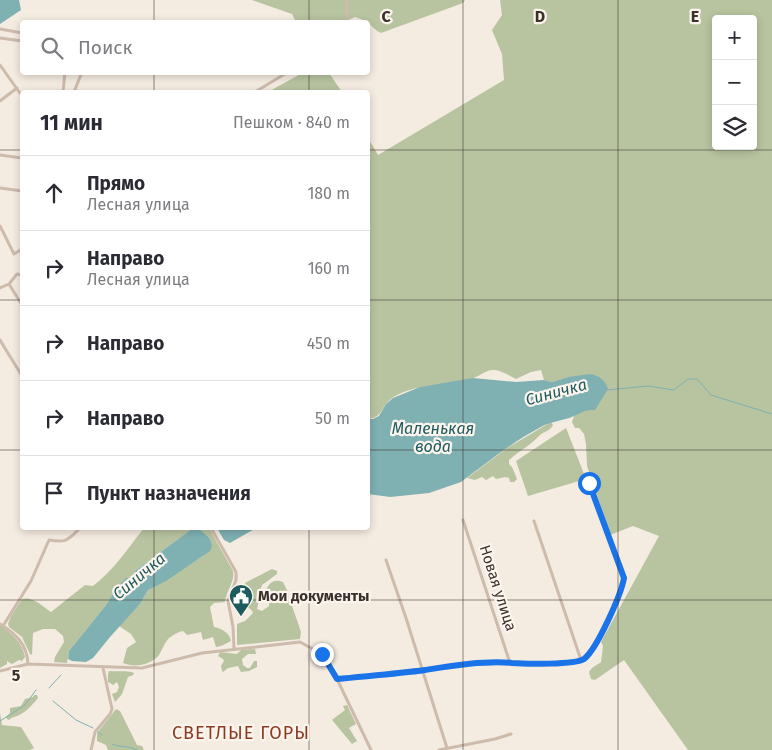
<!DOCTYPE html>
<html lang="ru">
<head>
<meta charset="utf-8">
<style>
  :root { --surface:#fff; --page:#f2f2f3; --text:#2b2b33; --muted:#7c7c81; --line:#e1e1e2 }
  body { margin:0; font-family:"Fira Sans",sans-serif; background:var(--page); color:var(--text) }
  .controls { position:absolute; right:15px; top:15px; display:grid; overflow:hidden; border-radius:5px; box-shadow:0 2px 8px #0003 }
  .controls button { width:45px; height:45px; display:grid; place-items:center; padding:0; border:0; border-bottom:1px solid var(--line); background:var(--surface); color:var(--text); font:25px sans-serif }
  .stop { position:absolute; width:15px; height:15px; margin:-11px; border:4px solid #1a73e8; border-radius:50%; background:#fff }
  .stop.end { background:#1a73e8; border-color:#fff; box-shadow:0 1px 5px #0008 }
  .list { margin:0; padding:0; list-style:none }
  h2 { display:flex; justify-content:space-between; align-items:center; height:65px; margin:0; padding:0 20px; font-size:21px }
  h2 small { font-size:16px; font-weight:400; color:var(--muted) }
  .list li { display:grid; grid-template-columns:32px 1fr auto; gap:15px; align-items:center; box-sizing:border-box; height:75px; padding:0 20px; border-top:1px solid var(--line) }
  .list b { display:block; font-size:19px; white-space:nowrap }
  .list p { margin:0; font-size:16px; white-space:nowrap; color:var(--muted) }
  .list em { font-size:16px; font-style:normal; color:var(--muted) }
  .icon { flex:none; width:28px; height:28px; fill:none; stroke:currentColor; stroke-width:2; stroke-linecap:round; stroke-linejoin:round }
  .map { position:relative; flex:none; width:772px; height:750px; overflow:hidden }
  .search { position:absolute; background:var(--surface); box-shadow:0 2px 8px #0003; left:20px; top:20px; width:350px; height:55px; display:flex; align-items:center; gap:12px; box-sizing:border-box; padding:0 18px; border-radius:5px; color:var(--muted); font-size:19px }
  .panel { position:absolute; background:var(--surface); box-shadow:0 2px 8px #0003; left:20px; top:90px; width:350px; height:440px; border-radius:5px }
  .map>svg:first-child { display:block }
  .green { fill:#b8c4a0; fill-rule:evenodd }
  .water { fill:#7fb0b2 }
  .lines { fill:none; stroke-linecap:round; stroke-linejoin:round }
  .stream { stroke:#7fb0b2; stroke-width:1 }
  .street { stroke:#cdbbac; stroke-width:3 }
  .route { stroke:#1a73e8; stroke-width:6 }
  .grid { fill:none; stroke:#3b302b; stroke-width:1; stroke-opacity:0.55 }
  .labels { text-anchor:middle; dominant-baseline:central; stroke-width:4.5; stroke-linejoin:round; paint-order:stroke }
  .street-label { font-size:15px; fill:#3b302b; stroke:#fbf5ee }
  .poi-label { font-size:15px; font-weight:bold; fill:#3b302b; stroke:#fbf5ee; text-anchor:start }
  .water-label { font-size:16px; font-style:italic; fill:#1f5a5e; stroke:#fbf5ee }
  .quarter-label { font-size:18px; letter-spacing:1px; fill:#8c3b22; stroke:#fbf5ee }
  .grid-label { font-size:16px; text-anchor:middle; font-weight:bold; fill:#3b302b; stroke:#fbf5ee; stroke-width:4.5; stroke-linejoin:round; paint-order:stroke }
</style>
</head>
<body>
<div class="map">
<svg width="772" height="750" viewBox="0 0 772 750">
  <rect width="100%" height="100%" fill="#f4ebe1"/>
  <path class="green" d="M252,0h213l-2,3 -82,30 -4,-2 -11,-10 -11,-4 -11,5h-48l-4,-8z
    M500,0h272v750h-84l-64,-90 -29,20 -4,-1 -2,-7 3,-4 9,-6 2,-16 -2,-4 58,-106 -26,-10 -23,9 -23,-69 -1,-22 -2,-10 -5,-6h-4l-3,-6 2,-6 8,-6 -14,-33 -16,5 -8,-2 -3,-10 -10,2 -15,7c-6,-3 -14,-8 -21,-9 -10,-1 -15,7 -25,9 -23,6 -57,5 -78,19 -12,9 -8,19 -24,21v-281l10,17 126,-75 -2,-26 -10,-24 10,-15zM716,19h37v127h-37z
    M304,72l25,1 13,19h-74z
    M551,422l2,3c-3,6 -8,6 -13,10 -9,10 -21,16 -31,25v4l3,3 5,12 -3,3h-4l-1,-4 -4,-1 -9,2 -3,-3 -7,4 -4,-3 -7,3 -8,-2 40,-30z
    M566,428l20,51 -58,17 -12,-35z
    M144,528h49l-58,43 -3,7 -16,11 -10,16 -37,46 -2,12 -13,-1 1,-5 9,-15 -1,-6 -8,-7h-12l-10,4 -1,22 -2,-1 -8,-17 -13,-10 -1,-3 3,-8 11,-17c11,-3 20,7 29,13l34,-27 8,1c21,-16 35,-38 51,-58z
    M198,528h11l24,43c2,11 -7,20 -8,31l-11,1 -4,4 4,20c7,1 16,6 17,14l-10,5 -5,1 -3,-10 -10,3 -2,-8 -14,3 -4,-4c-5,1 -10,4 -14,7 -4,4 -7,12 -10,17 -8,10 -25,13 -36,8l4,-15 9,-6 -5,-8 -12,-8 21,-22 8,-14 55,-34 4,-20z
    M272,569l5,2v3l-15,11 -2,7 2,8 -4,4 -1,5 5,2 7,-5v-3l-5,-10c5,-9 8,-15 19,-11l6,12v9h2l10,29 -1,7 -63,6v-21l8,-3 8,-8c-2,-6 -8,-5 -12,-11l7,-8 -3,-11z
    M0,625c11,8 23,18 25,32l-3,4 -3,-1 -7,4 -5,-3v3l-7,4z
    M255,649l1,5h-8l-6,5 1,6 4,3h3l4,-7h3v6l-8,4 -8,1 -3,-6 -10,2 -5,4 -1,-1 -1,-5 3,-5 -1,-2 -5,-3 2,-4 17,2 4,-4z
    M109,671c9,1 17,-1 25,2l-1,2 -5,2 -6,17 -7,8 -3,-8 5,-2 2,-5 -2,-5 -4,3 -5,-3v-8z
    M34,695h3l1,3c-5,6 -10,12 -17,16 -5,3 -8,2 -12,6l-2,-1 -1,-2 4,-4v-5l11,-2 4,-7 8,-2z
    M347,705l9,19 -7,4 8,13 -5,3 -20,-24 13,-10 -2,-4z
    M116,709l4,2 17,34 5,1 2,4h-36l-2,-5 -9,-4v-8z
    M0,713l2,12 19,2 13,21 -4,2h-30z"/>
  <path class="water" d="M0,0h19l2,10 -21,14z
    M590,374c10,2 15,6 18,15l-13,21c-11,0 -12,2 -21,6 -11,5 -23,5 -33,11 -29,15 -54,36 -80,55l-32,11 -39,4 -22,-3v-75h5l6,-3 7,-12 7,-6 27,-11 53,-9 43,4 28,-2 8,2 16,-5z
    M193,528h5c7,6 18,13 12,23l-44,30 -18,9 -8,14 -30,33 -17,21 -7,4 -14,-1 -4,-2 1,-8 37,-46 10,-16 10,-11h6l3,-7z
    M217,528h39l-26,15 -6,-3z"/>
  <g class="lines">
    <path class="stream" d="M607,390l41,-4 26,4 14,-11h9l14,16 61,19
      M49,688l12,-13
      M53,701l23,19 17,8
      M0,721l25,-16 11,-15
      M98,732l4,3
      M112,744c9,4 16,1 25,6"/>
    <path class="street" d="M347,0v22
      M0,29l22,4
      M0,38l22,3
      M0,65l22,31
      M63,92l2,-20
      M74,92l8,-20
      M255,92l33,-20
      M0,101l17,-13
      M0,155l22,3
      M0,188l22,3
      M0,226l14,28 8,-5
      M9,284l13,21
      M0,288l9,-4 8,-10 5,1
      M0,340l22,36
      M463,520l47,143
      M534,521l47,139
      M211,528l25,44v8l-8,21 5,26 1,22
      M386,560l20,58 41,130
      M0,624c16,10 27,20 28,40
      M3,626l28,-45 18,-41c18,3 19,0 31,-12
      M0,671l28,-7 114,4 60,-15 98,-11 22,12 4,4 11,21 34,71
      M337,679l121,-14 52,-2 33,1 38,-4 3,-1 11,-15 13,-23 14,-31 2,-12 -35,-95
      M91,750l4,-18 15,-18 2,-5 -9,-41
      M439,750l56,-11 16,-5"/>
  </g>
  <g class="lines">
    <path class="route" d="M322,654l15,25c29,-3 59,-5 88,-9 25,-4 61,-10 87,-7 12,1 63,2 72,-4 13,-10 37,-64 40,-81l-35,-95"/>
  </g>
  <path class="grid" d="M154,0v22M309,0v22M463,0v750M618,0v750M154,72v20M309,72v20M0,150h22M368,150h404M0,300h22M368,300h404M0,450h22M368,450h404M154,528v222M309,528v222M0,600h772"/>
  <defs>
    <g id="civic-pin" transform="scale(1.25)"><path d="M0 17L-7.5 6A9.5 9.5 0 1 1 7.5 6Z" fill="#1f5a5e" stroke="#fbf5ee"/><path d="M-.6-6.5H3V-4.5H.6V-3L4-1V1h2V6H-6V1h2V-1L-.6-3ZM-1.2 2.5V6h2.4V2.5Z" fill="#fff"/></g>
  </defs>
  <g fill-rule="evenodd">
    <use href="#civic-pin" x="241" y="596"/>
  </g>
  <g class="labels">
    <g class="street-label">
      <text transform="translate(498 588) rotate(72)">Новая улица</text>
    </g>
    <g class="poi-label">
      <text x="258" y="596">Мои документы</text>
    </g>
    <g class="water-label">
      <text transform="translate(556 392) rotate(-15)">Синичка</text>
      <text x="433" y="428">Маленькая<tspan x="433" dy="18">вода</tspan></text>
      <text transform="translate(139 576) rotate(-40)">Синичка</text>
    </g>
    <g class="quarter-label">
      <text x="241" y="733">СВЕТЛЫЕ ГОРЫ</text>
    </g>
  </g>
  <g class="grid-label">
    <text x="386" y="22">C</text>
    <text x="540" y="22">D</text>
    <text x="695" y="22">E</text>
    <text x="16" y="681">5</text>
  </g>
</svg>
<div class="controls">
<button>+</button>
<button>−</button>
<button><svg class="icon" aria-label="layers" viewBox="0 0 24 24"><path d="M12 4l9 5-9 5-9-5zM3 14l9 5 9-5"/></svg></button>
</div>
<div class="stop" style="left:589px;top:483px"></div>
<div class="stop end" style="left:322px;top:654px"></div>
<div class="search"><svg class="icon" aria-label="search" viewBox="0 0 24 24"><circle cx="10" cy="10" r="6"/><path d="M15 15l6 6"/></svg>Поиск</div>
<section class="panel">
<h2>11 мин<small>Пешком · 840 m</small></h2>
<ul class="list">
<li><svg class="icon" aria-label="ahead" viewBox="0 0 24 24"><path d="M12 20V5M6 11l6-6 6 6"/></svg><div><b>Прямо</b><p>Лесная улица</p></div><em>180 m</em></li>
<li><svg class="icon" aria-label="right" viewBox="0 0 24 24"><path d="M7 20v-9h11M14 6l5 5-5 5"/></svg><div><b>Направо</b><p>Лесная улица</p></div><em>160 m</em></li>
<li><svg class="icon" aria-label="right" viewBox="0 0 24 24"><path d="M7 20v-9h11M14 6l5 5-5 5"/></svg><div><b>Направо</b></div><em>450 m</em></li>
<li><svg class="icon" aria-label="right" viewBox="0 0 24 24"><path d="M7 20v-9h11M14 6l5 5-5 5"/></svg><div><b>Направо</b></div><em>50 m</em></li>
<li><svg class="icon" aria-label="arrive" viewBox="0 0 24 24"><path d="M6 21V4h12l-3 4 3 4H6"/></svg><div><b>Пункт назначения</b></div></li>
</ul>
</section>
</div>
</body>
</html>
